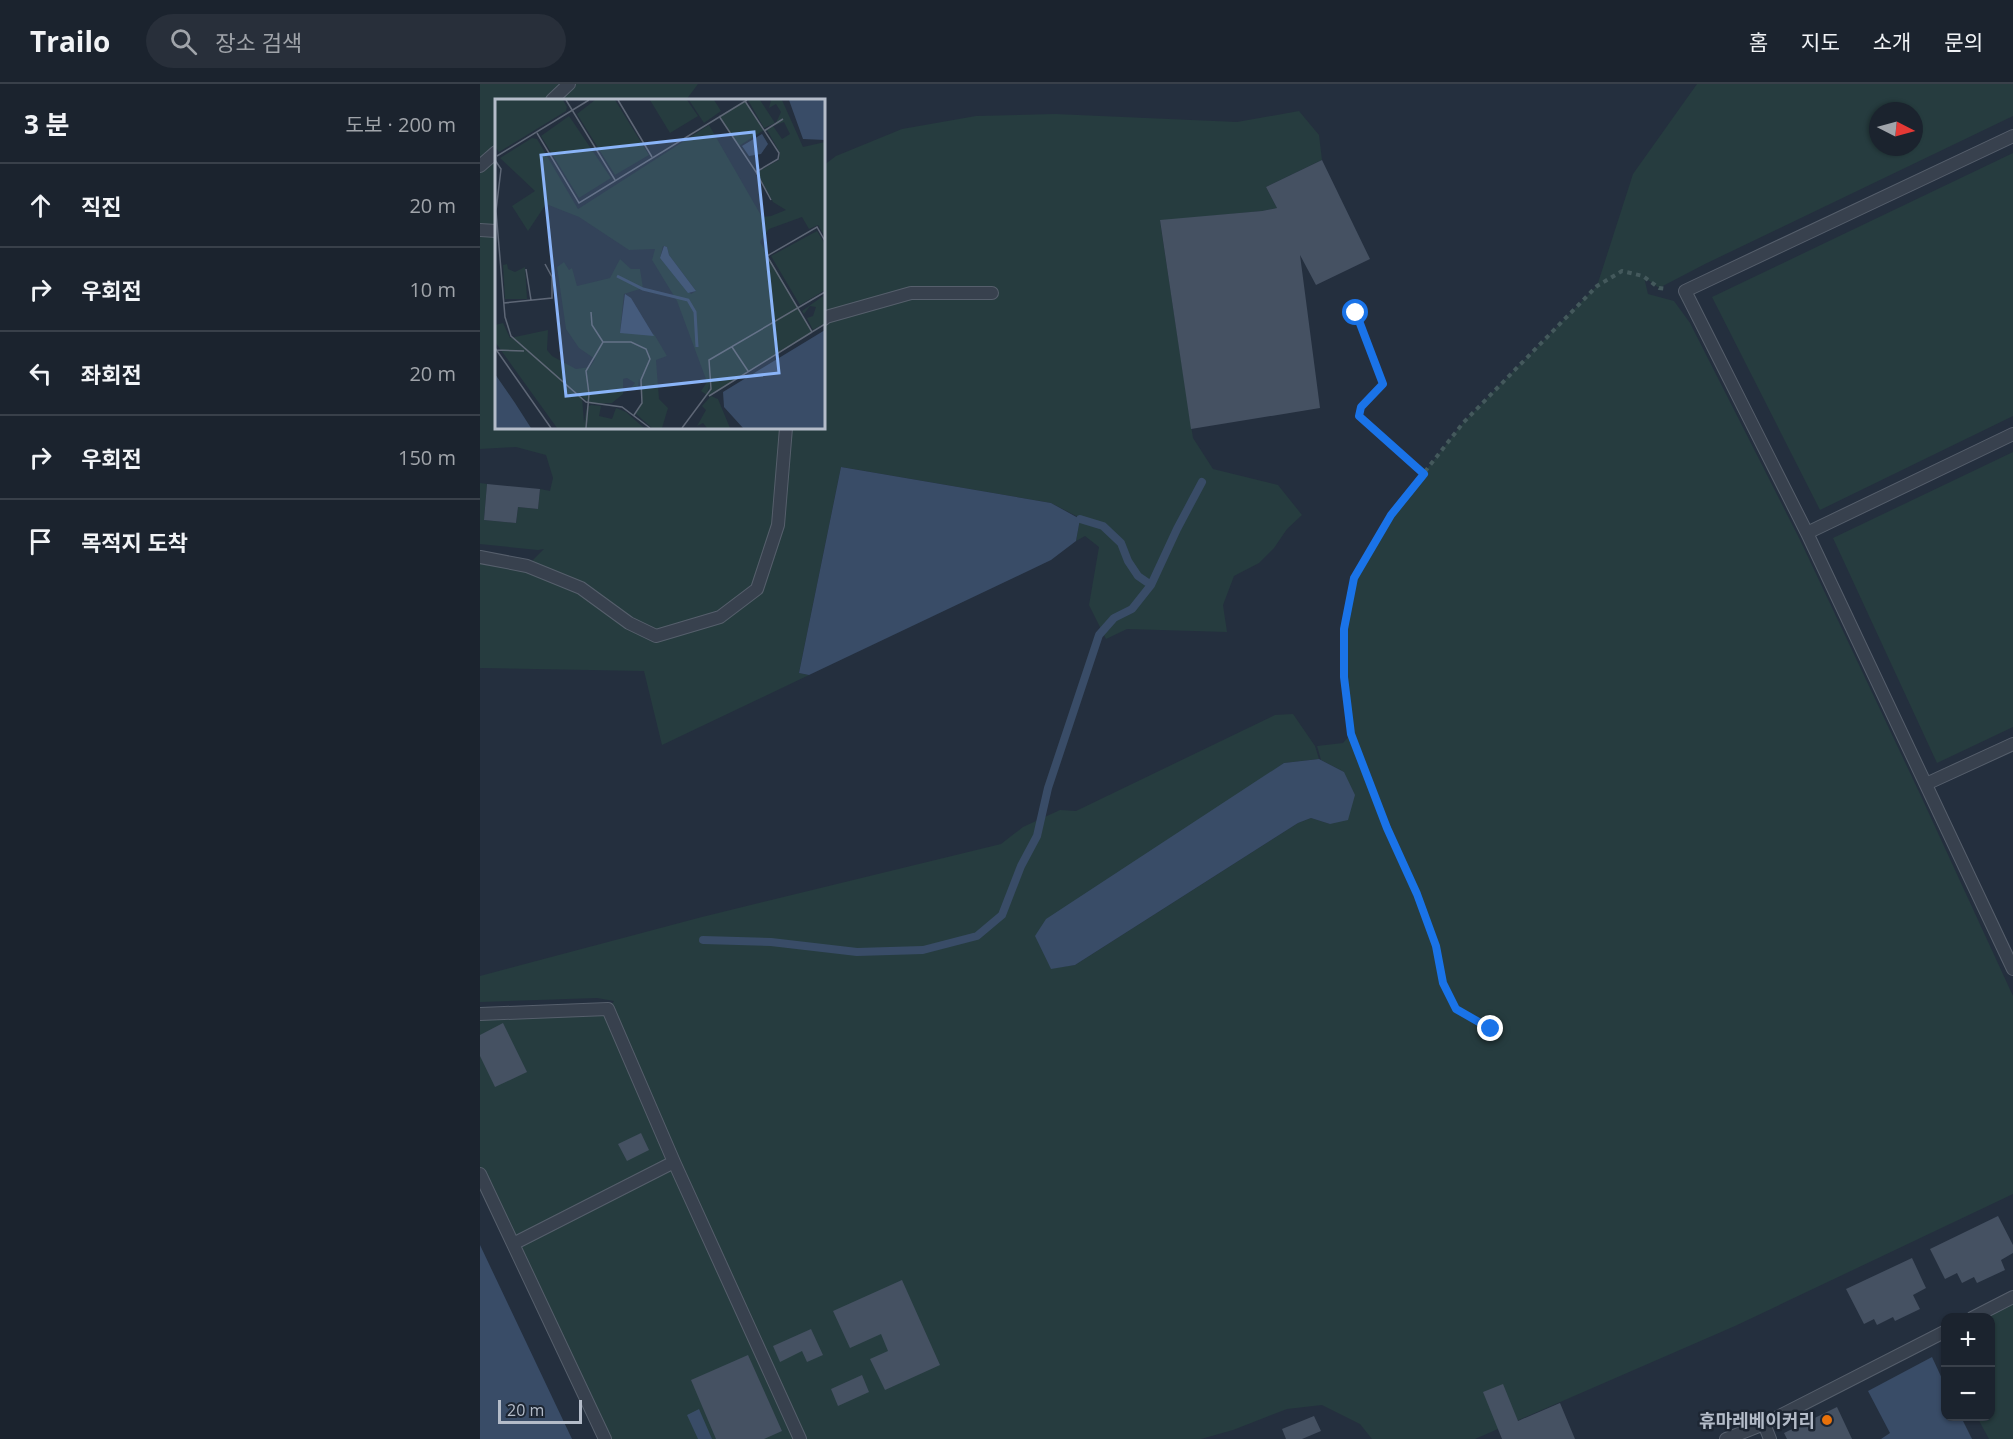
<!DOCTYPE html>
<html lang="ko">
<head>
<meta charset="utf-8">
<style>
  :root { --surface:#1b232e; --page:#282f3a; --text:#f1f3f6; --muted:#a0a4aa; --line:#39404a }
  body { margin:0; font-family:"Open Sans","Noto Sans KR",sans-serif; background:var(--page); color:var(--text) }
  .controls { position:absolute; right:18px; bottom:18px; display:grid; overflow:hidden; border-radius:12px; box-shadow:0 2px 4px #0004 }
  .controls button { width:54px; height:54px; display:grid; place-items:center; padding:0; border:0; border-bottom:2px solid var(--line); background:var(--surface); color:var(--text); font:30px sans-serif }
  .compass { position:absolute; left:1389px; top:18px; width:54px; height:54px; border-radius:50%; background:var(--surface); box-shadow:0 2px 4px #0004; rotate:96deg }
  .scale { position:absolute; left:18px; bottom:15px; width:84px; box-sizing:border-box; padding-left:6px; border:3px solid #b4bcc9; border-top:0; font-size:16px; line-height:21px; white-space:nowrap; color:#b4bcc9; -webkit-text-stroke:4px #1d2633; paint-order:stroke }
  .stop { position:absolute; width:18px; height:18px; margin:-14px; border:4px solid #1a73e8; border-radius:50%; background:#fff }
  .stop.end { background:#1a73e8; border-color:#fff; box-shadow:0 2px 6px #0008 }
  .list { margin:0; padding:0; list-style:none }
  h2 { display:flex; justify-content:space-between; align-items:center; height:78px; margin:0; padding:0 24px; font-size:26px }
  h2 small { font-size:20px; font-weight:400; color:var(--muted) }
  .list li { display:grid; grid-template-columns:39px 1fr auto; gap:18px; align-items:center; box-sizing:border-box; height:84px; padding:0 24px; border-top:2px solid var(--line) }
  .list b { display:block; font-size:22px; white-space:nowrap }
  .list em { font-size:20px; font-style:normal; color:var(--muted) }
  .icon { flex:none; width:33px; height:33px; fill:none; stroke:currentColor; stroke-width:2; stroke-linecap:round; stroke-linejoin:round }
  .map { position:relative; flex:none; width:1533px; height:1355px; overflow:hidden }
  header { display:flex; align-items:center; gap:36px; box-sizing:border-box; height:84px; padding:0 30px; background:var(--surface); border-bottom:2px solid var(--line) }
  header strong { font-size:28px }
  nav { display:flex; gap:33px; margin-inline-start:auto; font-size:21px }
  .search { width:420px; height:54px; background:var(--page); display:flex; align-items:center; gap:15px; box-sizing:border-box; padding:0 21px; border-radius:33px; color:var(--muted); font-size:22px }
  main { display:flex }
  aside { flex:1; background:var(--surface) }
  .map>svg:first-child { display:block }
  .green { fill:#263c3f; fill-rule:evenodd }
  .water { fill:#394c67 }
  .lines { fill:none; stroke-linecap:round; stroke-linejoin:round }
  .stream { stroke:#394c67; stroke-width:8 }
  .building { fill:#455162 }
  .lane-casing { stroke:#565f6c; stroke-width:14 }
  .path { stroke:#44595c; stroke-width:4; stroke-dasharray:4.5 4.5; stroke-linecap:butt }
  .lane { stroke:#38414e; stroke-width:12 }
  .route { stroke:#1a73e8; stroke-width:8 }
  .food-dot { fill:#e8710a; stroke:#1d2633; stroke-width:2 }
  .labels { text-anchor:middle; dominant-baseline:central; stroke-width:5; stroke-linejoin:round; paint-order:stroke }
  .poi-label { font-size:18px; font-weight:bold; fill:#b4bcc9; stroke:#1d2633; text-anchor:end }
  .inset-river { fill:none; stroke:#394c67; stroke-width:3 }
  .inset-road { fill:none; stroke:#5e6776; stroke-width:1.5 }
  .view { fill:#8ab4f8; fill-opacity:0.15; stroke:#8ab4f8; stroke-width:3 }
  .inset-edge { fill:none; stroke:#b4bcc9; stroke-width:3 }
</style>
</head>
<body>
<header>
<strong>Trailo</strong>
<div class="search"><svg class="icon" aria-label="search" viewBox="0 0 24 24"><circle cx="10" cy="10" r="6"/><path d="M15 15l6 6"/></svg>장소 검색</div>
<nav><a>홈</a><a>지도</a><a>소개</a><a>문의</a></nav>
</header>
<main>
<aside>
<h2>3 분<small>도보 · 200 m</small></h2>
<ul class="list">
<li><svg class="icon" aria-label="ahead" viewBox="0 0 24 24"><path d="M12 20V5M6 11l6-6 6 6"/></svg><div><b>직진</b></div><em>20 m</em></li>
<li><svg class="icon" aria-label="right" viewBox="0 0 24 24"><path d="M7 20v-9h11M14 6l5 5-5 5"/></svg><div><b>우회전</b></div><em>10 m</em></li>
<li><svg class="icon" aria-label="left" viewBox="0 0 24 24"><path d="M17 20v-9H6M10 6l-5 5 5 5"/></svg><div><b>좌회전</b></div><em>20 m</em></li>
<li><svg class="icon" aria-label="right" viewBox="0 0 24 24"><path d="M7 20v-9h11M14 6l5 5-5 5"/></svg><div><b>우회전</b></div><em>150 m</em></li>
<li><svg class="icon" aria-label="arrive" viewBox="0 0 24 24"><path d="M6 21V4h12l-3 4 3 4H6"/></svg><div><b>목적지 도착</b></div></li>
</ul>
</aside>
<div class="map">
<svg width="1533" height="1355" viewBox="0 0 1533 1355">
  <rect width="100%" height="100%" fill="#242f3e"/>
  <path class="green" d="M0,0h218l-12,16h-190v328h328v-263l12,-9 66,-27 74,-13 79,-2 182,8 62,-11 20,24 3,25 -56,27 11,21 -15,3 -102,10 33,217 20,31 65,16 24,30 -15,14 -13,19 -15,15 -25,13 -11,29 4,27 -100,-3 -21,10 -17,-34 10,-58 -14,-11 -9,5 4,-23 -29,-15 -210,-36 -42,206 10,2 -147,70 -18,-74 -164,-3v-111l47,9 17,-17 -6,1 -58,-6v-61l7,1 -3,36 32,3 2,-16 20,2 2,-20 10,2 3,-13 -7,-23 -30,-8 -36,2z
    M1217,0h316v32l-308,148 -46,24 -15,-11 4,17 26,7 16,22 110,217 120,254 93,202v198l-278,132 -260,113h-103l-12,-15 -38,-19 -35,4 -54,21 -32,9h-596l-125,-265v-160l128,-5 6,-8 -17,-3 -117,4v-26l222,-59 299,-73 22,-17 37,-17 16,1 199,-96 18,-1 22,32 4,13 -35,4 -248,173 15,32 24,-3 223,-142 13,-5 19,6 14,-52 -23,-12 -4,-14 26,-3 8,-9 -7,-57v-48l10,-51 37,-63 72,-92 134,-137 36,-112zM1398,27h36v36h-36z
    M1533,69v263l-193,94 -108,-213z
    M1533,368v275l-76,36 -104,-225z
    M1533,1213v142h-24l-12,-22 13,-1v-98h-18z"/>
  <path class="water" d="M361,383l210,36 29,16 -4,22 -25,19 -242,115 -10,-2z
    M839,675l25,13 11,23 -7,25 -18,4 -19,-6 -13,5 -223,142 -24,4 -16,-33 11,-17 238,-156z
    M0,1161l92,194h-92z
    M1452,1273l13,28 1,31 15,1 11,22h-91l9,-6 -22,-42z
    M219,1325l13,30h-14l-11,-24z"/>
  <g class="lines">
    <path class="stream" d="M600,435l23,7 18,17 7,18 10,15 13,9
      M223,856l68,2 86,10 66,-2 54,-14 25,-21 19,-49 16,-30 11,-48 51,-153 15,-17 18,-9 19,-24 26,-56 25,-47"/>
  </g>
  <path class="building" d="M842,76l48,99 -54,26 -16,-30 20,153 -129,21 -31,-209 102,-9 15,-3 -11,-21z
    M7,400l53,5 -2,20 -20,-2 -2,16 -32,-3z
    M23,939l24,49 -32,15 -15,-31v-21z
    M161,1049l8,17 -22,11 -9,-17z
    M1518,1132l15,29v8l-12,7 4,10 -28,13 -3,-6 -12,6 -5,-10 -12,6 -15,-30z
    M1432,1174l14,30 -13,7 7,14 -25,12 -2,-4 -16,8 -3,-6 -10,5 -18,-35z
    M422,1196l38,85 -55,25 -15,-31 18,-8 -7,-17 -31,14 -17,-37z
    M331,1245l12,26 -16,7 -5,-11 -22,11 -7,-16z
    M268,1271l34,76 -18,8h-48l-25,-59z
    M382,1291l7,17 -31,14 -7,-17z
    M1023,1300l15,37 42,-18 15,36h-73l-19,-47z
    M1357,1323l15,32h-65l-3,-6z
    M834,1332l7,15 -19,8h-16l-4,-10z"/>
  <g class="lines">
    <g class="lane-casing">
      <path id="lane" d="M72,16l17,-16
        M1533,52l-328,155 122,242 206,436
        M0,82l16,-14
        M0,146l16,1
        M344,235l2,-2 85,-24h81
        M1327,449l206,-99
        M0,473l47,9 54,22 48,35 27,13 64,-19 37,-28 21,-64 8,-97
        M1446,700l87,-40
        M0,930l128,-5 66,153 126,277
        M0,1090l125,265
        M33,1160l161,-82
        M1492,1234l41,-21
        M1246,1355l38,-15
        M1290,1355l-6,-15 182,-93"/>
    </g>
    <path class="path" d="M876,229l27,71 -22,23 -2,9 65,58
      M1011,945l-35,-20 -13,-26 -7,-37 -19,-51 -30,-67 -36,-94 -7,-57v-48l10,-51 37,-63 72,-92 134,-137 25,-15 21,5 16,12 8,1"/>
    <use href="#lane" class="lane"/>
  </g>
  <g class="lines">
    <path class="route" d="M876,229l27,71 -22,23 -2,9 65,58 -33,41 -37,63 -10,51v48l7,57 36,94 30,66 19,52 7,37 13,26 35,20"/>
  </g>
  <circle class="food-dot" cx="1347" cy="1336" r="6"/>
  <g class="labels">
    <g class="poi-label">
      <text x="1335" y="1336">휴마레베이커리</text>
    </g>
  </g>
  <g transform="translate(15 15)">
    <rect width="330" height="330" fill="#242f3e"/>
    <path d="M0,1h68l4,7 -1,4 -67,41 -4,-5zM100,1h20l34,55 -34,20 -38,-61zM155,1h37l11,16 -28,17zM194,1h25l7,11 -17,12zM253,1h12l15,23 -11,5zM276,1h11l21,47 22,-5v95l-7,-12 -9,4 -7,-12 -33,12 -9,13 52,90 -104,64 2,-15 -3,14 -6,-4 6,-9 -30,-81 -25,-41 3,-11 -26,1 -50,-33 -33,-13 -18,27 -16,-25 23,-15 -35,-33 32,-20 5,1 41,70 131,-84 53,92 9,-1 15,-6 -13,-8 -16,-30 22,-12 1,-7 -13,-23 6,-4 9,13 8,-5 -6,-12 -9,3 6,-13 -5,-8 -7,4zM168,147l4,1 2,8 27,36 -5,3 -31,-36zM250,2l19,29 -25,16 -20,-30zM74,17l42,62 -32,20 -38,-62zM322,132l8,13v46l-25,15 -29,-49zM125,160l11,10h9l3,19 -19,6 -4,38 34,2 13,22 -11,4 3,39 9,9 -6,20h-10l-17,-15 7,-10 -3,-24 -1,11h-9l6,-7 -8,-5 -4,1v15l-11,9 -20,1 -10,-7 2,26 3,-16 4,-2 10,1 -2,10 13,3 4,-11 10,4 18,16h-87l-62,-86v-17l8,-2 7,15 38,-8 -1,20 5,6 24,13 14,-2 5,-8 -16,-11 -13,-19 -9,-62 7,-5 5,8 3,-2 5,18 33,-8zM12,165l1,5 7,3 10,-5 2,32h-22l-2,-34zM328,197l2,27 -12,7 -6,-12 6,-2 3,-9 -6,-1 -6,8 -2,-3zM216,297l7,3 12,29h-23l-4,-5 -6,3 9,-16 -4,-4z" fill="#263c3f" fill-rule="evenodd"/>
    <path d="M294,1h36v40l-22,-1zM267,35l6,10 -7,10 -12,2 -7,-10zM169,147l3,1 2,8 27,36 -8,2 -28,-35zM130,195l6,4 23,38 -34,-3zM330,231v98h-82l-19,-21 -1,-15zM0,275l20,29 16,25h-36z" fill="#394c67"/>
    <path class="inset-river" d="M122,177l26,13 45,11 7,12 2,35"/>
    <path class="inset-road" d="M71,1l49,80M123,1l34,57M224,17l37,56 22,-13 1,-6 -34,-52M269,32l19,-12M42,34l42,70 168,-103M2,57l92,-56M0,61l6,9 -5,42 9,106 6,19 75,66 36,5 28,21M261,73l15,28M330,142l-8,-14 -50,29 45,76 13,-8M31,170l5,31M9,204l48,-5v-21l-7,-13M96,213l1,13 11,17M237,248l16,24M0,249l56,80M1,251l28,1M214,297l103,-64M91,329l3,-34 -3,-23 17,-29h28l15,7 4,10 -9,21 1,23 -8,12M187,329l29,-39 -2,-29 116,-68"/>
    <path class="view" d="M259,33l25,241 -213,23 -25,-241z"/>
    <rect width="330" height="330" class="inset-edge"/>
  </g>
</svg>
<div class="controls">
<button>+</button>
<button>−</button>
</div>
<svg class="compass" viewBox="-18 -18 36 36"><path d="M0-13l5 13h-10z" fill="#e53935"/><path d="M0 13l5-13h-10z" fill="#a0a4aa"/></svg>
<div class="scale">20 m</div>
<div class="stop" style="left:876px;top:229px"></div>
<div class="stop end" style="left:1011px;top:945px"></div>
</div>
</main>
</body>
</html>
